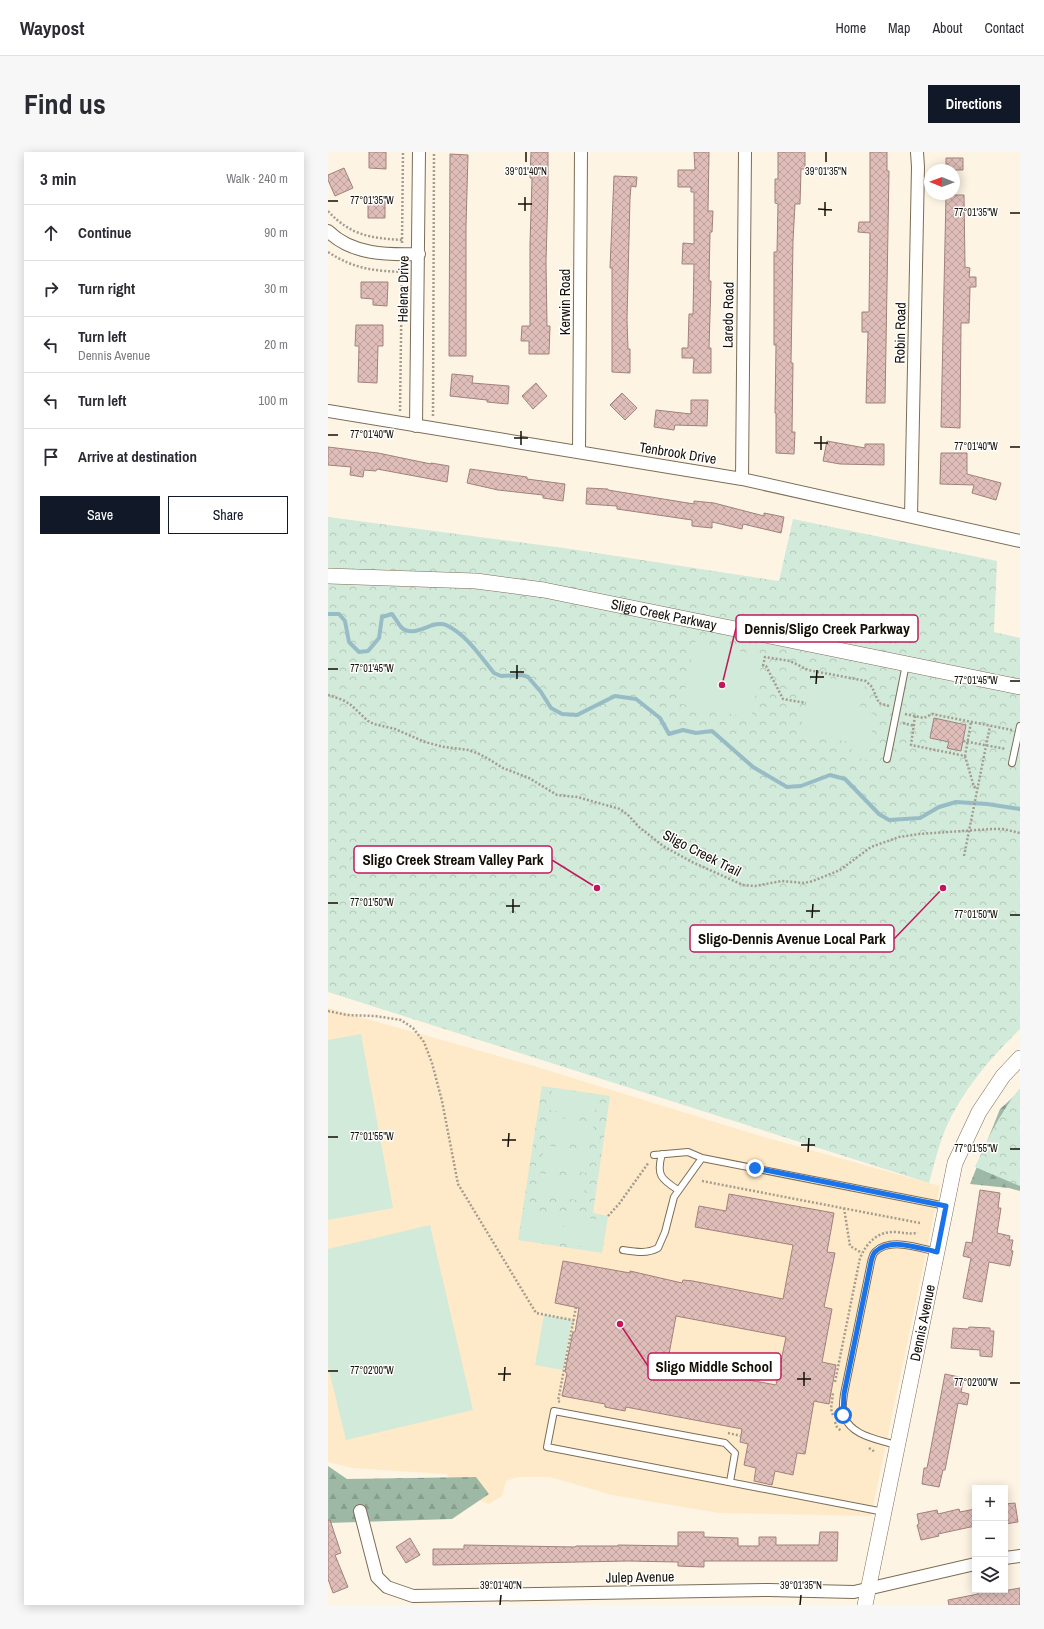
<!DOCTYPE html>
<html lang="en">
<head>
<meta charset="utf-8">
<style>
  :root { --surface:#fff; --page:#f7f7f7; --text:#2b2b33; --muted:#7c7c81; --line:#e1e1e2; --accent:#111827 }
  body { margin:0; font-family:"Archivo Narrow",sans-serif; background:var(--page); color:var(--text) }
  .controls { position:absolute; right:12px; bottom:12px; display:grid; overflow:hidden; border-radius:0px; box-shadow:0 2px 10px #0003 }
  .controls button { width:36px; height:36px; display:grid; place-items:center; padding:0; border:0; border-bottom:1px solid var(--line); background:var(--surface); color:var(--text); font:20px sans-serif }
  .compass { position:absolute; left:596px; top:12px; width:36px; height:36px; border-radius:50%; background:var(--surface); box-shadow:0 2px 10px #0003; rotate:271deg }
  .stop { position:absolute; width:12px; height:12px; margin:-9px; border:3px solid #1a73e8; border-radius:50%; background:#fff }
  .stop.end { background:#1a73e8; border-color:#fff; box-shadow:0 1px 4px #0008 }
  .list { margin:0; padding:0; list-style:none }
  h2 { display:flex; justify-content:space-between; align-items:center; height:52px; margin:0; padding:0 16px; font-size:17px }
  h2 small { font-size:13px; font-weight:400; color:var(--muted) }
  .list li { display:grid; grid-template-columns:26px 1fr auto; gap:12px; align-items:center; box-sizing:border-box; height:56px; padding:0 16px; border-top:1px solid var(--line) }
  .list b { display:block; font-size:15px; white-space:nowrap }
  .list p { margin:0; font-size:13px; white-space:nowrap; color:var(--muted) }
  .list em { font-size:13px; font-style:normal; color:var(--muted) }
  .actions { display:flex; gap:8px; padding:12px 16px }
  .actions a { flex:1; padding:9px 0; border:1px solid var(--accent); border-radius:0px; text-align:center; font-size:14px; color:var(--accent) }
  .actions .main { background:var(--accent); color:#fff }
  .icon { flex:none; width:22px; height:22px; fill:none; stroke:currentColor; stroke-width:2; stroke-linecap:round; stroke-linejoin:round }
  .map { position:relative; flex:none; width:692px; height:1453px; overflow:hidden; border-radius:0px }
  header { display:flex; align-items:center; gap:24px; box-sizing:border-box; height:56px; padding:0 20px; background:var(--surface); border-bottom:1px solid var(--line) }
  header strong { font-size:19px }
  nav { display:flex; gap:22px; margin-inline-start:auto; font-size:14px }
  .intro { display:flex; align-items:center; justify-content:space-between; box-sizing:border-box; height:96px; padding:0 24px }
  h1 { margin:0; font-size:28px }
  .button { padding:10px 18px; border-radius:0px; background:var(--accent); color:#fff; font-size:14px; font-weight:700 }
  main { display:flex; gap:24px; padding:0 24px }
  aside { flex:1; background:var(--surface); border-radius:0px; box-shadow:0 2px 10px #0003 }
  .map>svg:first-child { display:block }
  .built { fill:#feeac8 }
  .forest { fill:url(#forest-firs) }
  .park { fill:url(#park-crowns) }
  .garden { fill:#d1ead9 }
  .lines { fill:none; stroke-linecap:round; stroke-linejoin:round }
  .stream { stroke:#98bcc6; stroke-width:4 }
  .building { fill:url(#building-cross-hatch); stroke:#a1817d; fill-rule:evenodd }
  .service-casing { stroke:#7c6d56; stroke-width:8 }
  .minor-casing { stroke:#7c6d56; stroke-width:14 }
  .tertiary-casing { stroke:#7c6d56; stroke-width:16 }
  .path { stroke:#a49c8f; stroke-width:2.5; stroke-dasharray:2 2; stroke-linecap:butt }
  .service { stroke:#fff; stroke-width:6 }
  .minor { stroke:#fff; stroke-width:12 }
  .tertiary { stroke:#fff; stroke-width:15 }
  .route { stroke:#1a73e8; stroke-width:5 }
  .ticks { fill:none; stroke:#130e06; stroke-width:1.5 }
  .labels { text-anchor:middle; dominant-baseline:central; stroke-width:3; stroke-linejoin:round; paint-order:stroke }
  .street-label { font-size:14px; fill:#130e06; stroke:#fff }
  .ticks-label { font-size:10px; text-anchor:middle; fill:#130e06; stroke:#fff; stroke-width:3; stroke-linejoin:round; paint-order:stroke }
  .leader { fill:none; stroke:#c2185b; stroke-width:1.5 }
  .callout-dot { fill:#c2185b; stroke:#fff; stroke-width:1.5 }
  .callout { fill:#fff; stroke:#c2185b; stroke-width:1.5 }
  .callout-label { font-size:15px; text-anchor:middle; font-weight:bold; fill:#130e06 }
</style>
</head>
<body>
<header>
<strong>Waypost</strong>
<nav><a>Home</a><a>Map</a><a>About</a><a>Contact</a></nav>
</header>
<div class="intro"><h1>Find us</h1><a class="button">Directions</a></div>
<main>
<aside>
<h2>3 min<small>Walk · 240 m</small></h2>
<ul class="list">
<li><svg class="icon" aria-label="ahead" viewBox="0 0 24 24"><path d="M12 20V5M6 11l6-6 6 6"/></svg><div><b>Continue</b></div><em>90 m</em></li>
<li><svg class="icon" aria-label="right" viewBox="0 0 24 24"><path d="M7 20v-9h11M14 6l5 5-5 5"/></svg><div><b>Turn right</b></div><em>30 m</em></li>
<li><svg class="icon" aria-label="left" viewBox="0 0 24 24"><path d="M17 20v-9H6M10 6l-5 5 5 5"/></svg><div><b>Turn left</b><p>Dennis Avenue</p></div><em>20 m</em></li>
<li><svg class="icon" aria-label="left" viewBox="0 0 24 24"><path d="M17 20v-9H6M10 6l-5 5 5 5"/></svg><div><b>Turn left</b></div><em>100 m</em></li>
<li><svg class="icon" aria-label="arrive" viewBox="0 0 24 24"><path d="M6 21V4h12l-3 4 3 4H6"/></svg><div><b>Arrive at destination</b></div></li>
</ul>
<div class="actions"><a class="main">Save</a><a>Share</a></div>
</aside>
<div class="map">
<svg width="692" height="1453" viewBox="0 0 692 1453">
  <defs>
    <pattern id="forest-firs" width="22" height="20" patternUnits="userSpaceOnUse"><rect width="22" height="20" fill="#9db9a5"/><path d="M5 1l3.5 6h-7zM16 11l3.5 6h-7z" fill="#869e8d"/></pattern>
    <pattern id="park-crowns" width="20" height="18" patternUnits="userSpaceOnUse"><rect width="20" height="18" fill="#d1ead9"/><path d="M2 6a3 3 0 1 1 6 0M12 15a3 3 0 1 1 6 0" fill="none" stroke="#b3c8b9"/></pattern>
    <pattern id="building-cross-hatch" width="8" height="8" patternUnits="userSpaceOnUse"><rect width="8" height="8" fill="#dfbdb8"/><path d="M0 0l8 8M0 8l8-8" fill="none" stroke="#bea19d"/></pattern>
  </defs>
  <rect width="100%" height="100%" fill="#fef4e4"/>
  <path class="built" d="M0,856l206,58 223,69 183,51 -69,330 -152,-3 -107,-18 -62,-18h-32l-12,4 -4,15 -13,8 -20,-8 -10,-7 -13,-15 -94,-6 -24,-6z"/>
  <path class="forest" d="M692,939v100l-11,-3 -39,-4 30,-75z
    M0,1314l19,13 129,-2 13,17 -37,25 -124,4z"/>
  <path class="park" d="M0,365l236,31 215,33 14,-62 204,42 -3,71 26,6v391c-30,29 -58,62 -75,101 -7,17 -11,36 -16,53l-601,-191z
    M214,934l68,10 -17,117 15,3 -6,37 -84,-13z
    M692,936v98l-45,-19c13,-29 25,-54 45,-79z"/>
  <path class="garden" d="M367,490l68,14 -12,62 -69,-14z
    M484,523l53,10 -6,26 16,3 -8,46 -17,-4 3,-13 -53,-11z
    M33,882l32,174 -65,12v-180z
    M224,936l46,7 -4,22 -45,-7z
    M220,964l46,7 -3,22 -46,-7z
    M216,993l45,6 -3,22 -45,-7z
    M212,1021l46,6 -3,22 -46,-7z
    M196,1056l41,7 -5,29 -41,-7z
    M238,1062l41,7 -5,29 -41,-7z
    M102,1073l43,185 -127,30 -18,-74v-117z
    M216,1163l28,5 -9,50 -28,-5z"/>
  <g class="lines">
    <path class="stream" d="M0,462h11l6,7 4,21 10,10 9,-1 11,-13 3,-21 10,-3c3,4 6,9 9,13 13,13 31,-8 45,-2 21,10 34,31 48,48l7,3 21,-1 6,2 13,15 10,16 11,6 15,1 38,-19 21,3 24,19 9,16 14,-4 13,3 16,-2 41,36 34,20 14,-1 29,-11 15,4 34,35 10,6 31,-2 19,-11 17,-5 31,2 33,5"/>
  </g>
  <path class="building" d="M41,0h17v17l-17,-1z
    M203,0h17v39l-2,71 1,64h3l-1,28h-20v-13h-8l1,-15h8v-82l2,-66h-2z
    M366,0h15l-1,59h5l-1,21h-2l-1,49h2l-2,67h2v25h-18l1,-15h-12v-10h6l1,-34h4l1,-50h-12l1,-21 11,1v-52h-3v-5h-13v-17h17z
    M450,0h27v17h-4l-1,35h-5l-2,37 -2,122h2l-1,69h3l-1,22 -18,-1v-40h-1l1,-68h-2v-93h3l1,-48 -3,-1v-24h3z
    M542,0h17v19h2l-4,232h-19l2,-71h-6v-20h7l1,-79 -12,-1 1,-10h11z
    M122,2l18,1 -2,71v130h-17z
    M618,6h17v12h-17z
    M16,16l9,20 -18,8 -7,-16v-5z
    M286,24l23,1 -1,10 -5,-1 -1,12 -3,121 1,30h2v24l-18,-1v-104h-2z
    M618,43h18l1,72 5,1 -1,9h7v10h-6l-1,36h-8l-1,105 -19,-1z
    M40,44h17v22h-17z
    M33,130h27l-1,24 -14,-1v-6l-12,-1z
    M28,173h27v21h-5l-1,37 -19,-1 1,-36h-4z
    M124,222l21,2 -1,7 37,3 -1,18 -21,-2v-2l-37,-4z
    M208,231l11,13 -14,13 -11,-13z
    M294,241l15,15 -12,12 -15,-15z
    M363,248h17l-1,26 -32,-1 -1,5 -20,-3 2,-17 35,4z
    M499,289l38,7v-4h19v21l-44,-1 -17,-3z
    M0,295l50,6 53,11v-1l18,3 -2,16 -70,-13 -1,2 -12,-1 -1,7 -13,-2 1,-8 -23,-2z
    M613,301h26v21l34,9 -5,17 -24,-7 2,-8 -34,-1z
    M142,317l57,8v2l38,5 -2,17 -20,-3v-3l-45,-5 -31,-7z
    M259,336l21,1v1l86,14v-3l20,2 50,13v-3l20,4 -3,16 -38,-9 -1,5 -30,-7v6l-20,-2v-6l-75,-11v-3l-31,-2z
    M606,566l32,7 -5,26 -14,-3 2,-6 -19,-4z
    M652,1038l20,3 -2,15h3l-4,25 13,3 -1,4h4l-2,10 2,1 -3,15 -21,-4 -7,40 -19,-4 8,-40 -8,-2 3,-14 6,1z
    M401,1042l105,19 -7,39 8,1 -11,54 8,2 -10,53 14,3 -7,39 -15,-3 -9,53 -8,-1 -4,22 -18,-4 -3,14 -18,-4 2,-13 -12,-3 4,-21 -8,-2 2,-13 -116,-22 -1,4 -20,-4v-3l-43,-8 5,-23 -2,-1 2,-11 6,-29h2l4,-24 -24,-5 8,-42 67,12v-2l52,12 1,-3 10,1 90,18 10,-54 -98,-18 4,-21 27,5zM348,1164l110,21 -10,48 -109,-20z
    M641,1175l21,1v3h4l-2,26 -12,-1v-6l-29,-2 2,-20 15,1z
    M617,1222l19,4 -3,14 8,2 -2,11 -9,-2 -13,67h-2l-1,4 -3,13 -17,-3 2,-16h3l2,-10z
    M687,1351l3,19 -13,2v-20z
    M631,1357l1,3 15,-3v17l-37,8 1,2 -18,4 -4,-15 2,-1 -2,-10 20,-4 1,4z
    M0,1368h2l11,33 -6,2 13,32 -15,6 -5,-14z
    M350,1380h26v5l34,1v8h21v-9h17v8h43l1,-13h18l-1,29h-133v6l-26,-1v-4l-50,-1 -195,4v-16h31v-4l111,2 1,-1h42v-1l60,1z
    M82,1386l10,17 -14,8 -10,-16z
    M692,1436v17h-71l-1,-5 30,-6 -1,-3 14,-1 1,3z"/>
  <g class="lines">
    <g class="service-casing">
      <path id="service" d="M559,607l19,-95
        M684,611l8,-37
        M334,1002c-6,21 -1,25 16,36
        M374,1006l244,48
        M295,1098c13,2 24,4 35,-2l7,-16 9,-35 28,-39 -14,-6 -34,3
        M570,1294c-19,-7 -46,-9 -54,-30 -2,-5 -1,-15 0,-22l26,-127c1,-5 2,-12 5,-15 15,-15 44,-4 62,0
        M402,1330l5,-29 -10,-10 -171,-32 -7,36 337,65"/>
    </g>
    <g class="minor-casing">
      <path id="minor" d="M0,79c24,24 60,24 91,23
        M0,259l414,68 278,62
        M88,274l3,-274
        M251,300l2,-300
        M414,327l3,-327
        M583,364l7,-349 -1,-15
        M32,1359l17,66 10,10 26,9 356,-6 85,2 121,-28
        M677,1406l15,-2"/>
    </g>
    <g class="tertiary-casing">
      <g id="tertiary">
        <path id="s1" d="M0,424l148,5 68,9 476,97"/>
        <path id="s2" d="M537,1453l90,-442 24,-51 24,-36 17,-18"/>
      </g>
    </g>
    <path class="path" d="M0,59c23,25 43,27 74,29
      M74,91l1,-91
      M0,100c28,18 47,19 79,20
      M72,259l2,-145
      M105,264l1,-264
      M434,513l4,1 17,33 23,4
      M435,514l2,-9 25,4 18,9 58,11 6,6 7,16 10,3
      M0,543l15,5 8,5 17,16 6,3 21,5 30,13 19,5 24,3 9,3 10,5 16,10 26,10 28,17 20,2 43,12 8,6 11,12 24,19 29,16 51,23 12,1 27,-5 22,2 9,-2 27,-11 31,-23 28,-10 20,-3 73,-5h11l17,4
      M577,562l19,4 8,-4 80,16
      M587,564l-4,29 54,11 6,-34
      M575,571l12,3
      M635,589l43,8
      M637,604l9,31 4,1
      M636,704l26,-130
      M0,859l19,4 28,1 26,4 12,8 11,14 8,21 10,38 16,83 78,129 41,8
      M374,1029l218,42
      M516,1056l6,38 12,7
      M280,1064l11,-12 30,-42
      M507,1230l25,-124c7,-16 18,-27 36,-26 8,1 14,2 22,1
      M232,1250l-2,-1 18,-94
      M505,1263l-2,-6 2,-16
      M507,1270l2,5 4,4
      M400,1281l13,3
      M541,1296l6,4"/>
    <use href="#service" class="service"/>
    <use href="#minor" class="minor"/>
    <use href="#tertiary" class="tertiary"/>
  </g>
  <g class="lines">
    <path class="route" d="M427,1016l191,38 -9,46c-19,-4 -46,-15 -62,0 -3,3 -4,10 -5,15l-26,127 -1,21"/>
  </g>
  <path class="ticks" d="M198,10v-10M498,10v-10M0,49h10M190,52h14M490,57l14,1M197,59v-14M682,61h10M497,64v-14M0,283h10M186,286h14M486,291h14M193,293v-14M682,295h10M493,298v-14M0,517h10M182,520h14M482,525h14M189,527v-14M682,529h10M488,532l1,-14M0,751h10M178,754h14M478,759h14M185,761v-14M682,763h10M484,766l1,-14M0,985h10M174,988h14M473,993h14M180,995l1,-14M682,997h10M480,1000l1,-14M0,1219h10M170,1222h13M469,1227h14M176,1229l1,-14M682,1231h10M476,1234v-14M172,1453l1,-10M472,1453l1,-10"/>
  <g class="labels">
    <g class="street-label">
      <text transform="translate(75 137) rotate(-89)">Helena Drive</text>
      <text transform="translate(237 150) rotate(-90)">Kerwin Road</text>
      <text transform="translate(400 163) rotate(-89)">Laredo Road</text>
      <text transform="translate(572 181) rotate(-89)">Robin Road</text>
      <text transform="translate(350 301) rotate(9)">Tenbrook Drive</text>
      <text stroke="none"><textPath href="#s1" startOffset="339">Sligo Creek Parkway</textPath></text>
      <text transform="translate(374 701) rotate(27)">Sligo Creek Trail</text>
      <text stroke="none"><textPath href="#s2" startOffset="288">Dennis Avenue</textPath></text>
      <text transform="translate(312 1425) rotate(-1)">Julep Avenue</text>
    </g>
  </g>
  <g class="ticks-label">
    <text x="198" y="23">39°01'40"N</text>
    <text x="498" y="23">39°01'35"N</text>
    <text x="44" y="52">77°01'35"W</text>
    <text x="648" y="64">77°01'35"W</text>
    <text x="44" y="286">77°01'40"W</text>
    <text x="648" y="298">77°01'40"W</text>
    <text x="44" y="520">77°01'45"W</text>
    <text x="648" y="532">77°01'45"W</text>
    <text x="44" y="754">77°01'50"W</text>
    <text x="648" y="766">77°01'50"W</text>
    <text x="44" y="988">77°01'55"W</text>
    <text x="648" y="1000">77°01'55"W</text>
    <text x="44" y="1222">77°02'00"W</text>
    <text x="648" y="1234">77°02'00"W</text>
    <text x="173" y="1437">39°01'40"N</text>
    <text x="473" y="1437">39°01'35"N</text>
  </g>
  <path class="leader" d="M394 533L408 476M269 736L224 708M615 736L566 787M292 1172L320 1214"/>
  <g class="callout-dot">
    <circle cx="394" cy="533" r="4"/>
    <circle cx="269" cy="736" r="4"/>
    <circle cx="615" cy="736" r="4"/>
    <circle cx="292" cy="1172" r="4"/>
  </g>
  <g class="callout">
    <rect x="408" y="463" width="182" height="27" rx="4"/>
    <rect x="26" y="694" width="198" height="27" rx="4"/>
    <rect x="362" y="773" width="204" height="27" rx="4"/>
    <rect x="320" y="1201" width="133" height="27" rx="4"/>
  </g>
  <g class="callout-label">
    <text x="499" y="482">Dennis/Sligo Creek Parkway</text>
    <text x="125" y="713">Sligo Creek Stream Valley Park</text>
    <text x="464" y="792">Sligo-Dennis Avenue Local Park</text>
    <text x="386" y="1220">Sligo Middle School</text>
  </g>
</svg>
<div class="controls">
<button>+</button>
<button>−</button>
<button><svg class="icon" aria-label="layers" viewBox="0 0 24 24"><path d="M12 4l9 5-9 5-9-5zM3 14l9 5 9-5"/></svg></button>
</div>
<svg class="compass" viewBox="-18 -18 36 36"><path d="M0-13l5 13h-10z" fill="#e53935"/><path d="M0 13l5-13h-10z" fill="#7c7c81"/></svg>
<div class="stop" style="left:515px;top:1263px"></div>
<div class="stop end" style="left:427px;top:1016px"></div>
</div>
</main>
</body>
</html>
